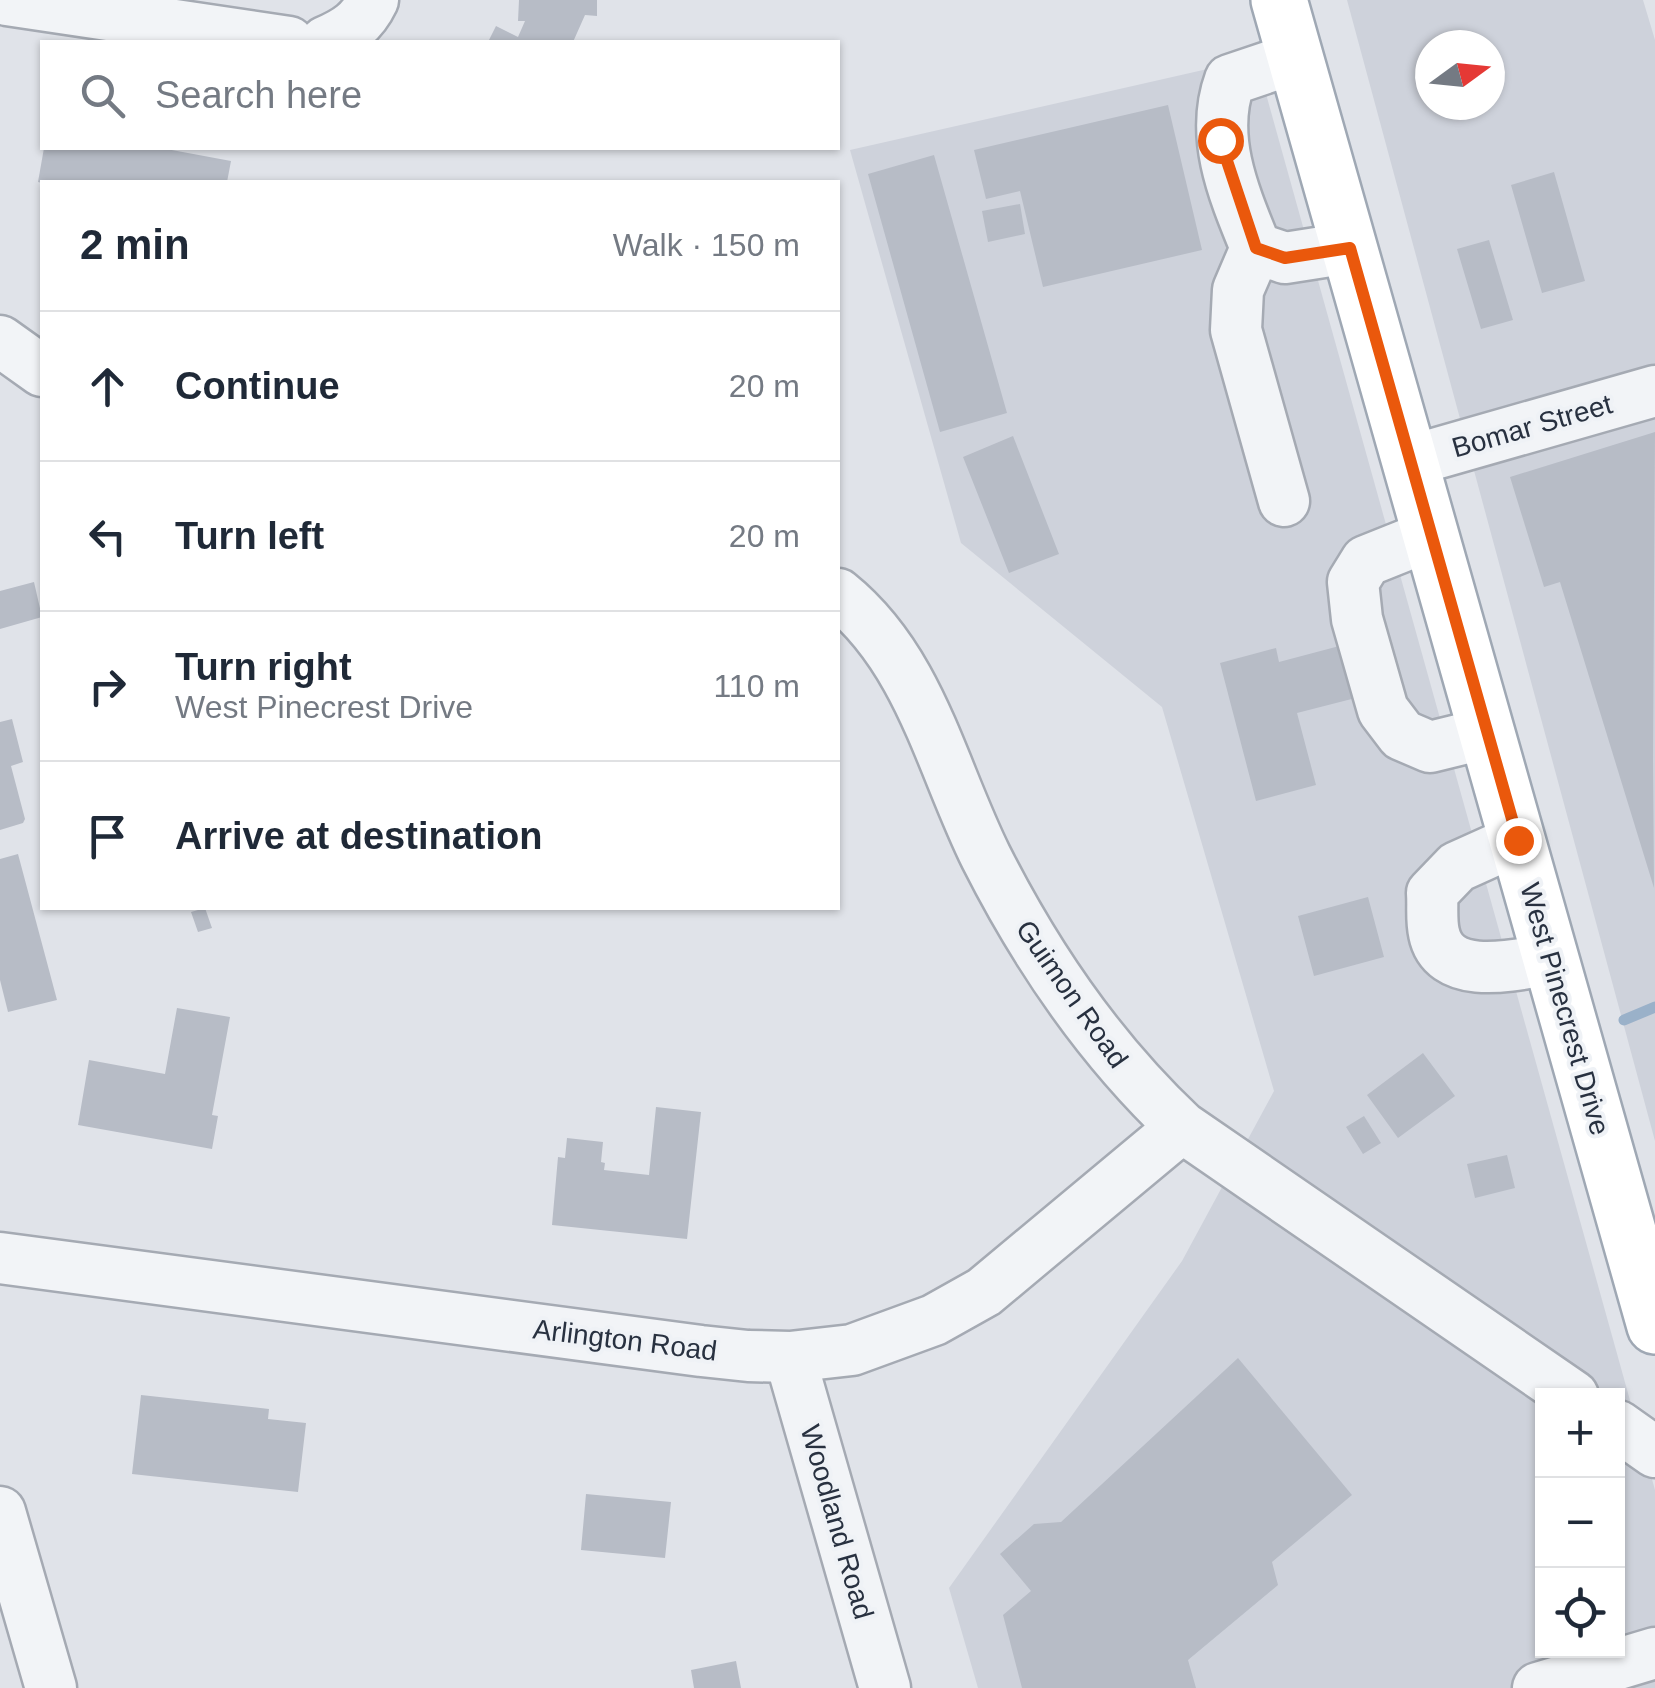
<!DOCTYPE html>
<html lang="en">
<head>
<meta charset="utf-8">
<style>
  :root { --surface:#fff; --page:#f6f6f7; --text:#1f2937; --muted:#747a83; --line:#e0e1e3 }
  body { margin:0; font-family:Helvetica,sans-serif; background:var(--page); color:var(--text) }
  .controls { position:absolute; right:30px; bottom:30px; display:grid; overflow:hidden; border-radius:0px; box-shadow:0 2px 8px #0004 }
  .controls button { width:90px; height:90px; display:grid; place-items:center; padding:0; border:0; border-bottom:2px solid var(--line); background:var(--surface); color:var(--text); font:50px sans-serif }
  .compass { position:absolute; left:1415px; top:30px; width:90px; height:90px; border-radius:50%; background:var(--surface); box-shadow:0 2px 8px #0004; rotate:75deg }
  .stop { position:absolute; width:30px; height:30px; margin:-22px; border:8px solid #ea580c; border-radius:50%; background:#fff }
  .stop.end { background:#ea580c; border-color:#fff; box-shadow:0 2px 10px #0008 }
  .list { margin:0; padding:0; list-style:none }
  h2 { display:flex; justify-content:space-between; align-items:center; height:130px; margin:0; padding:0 40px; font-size:42px }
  h2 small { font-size:32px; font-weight:400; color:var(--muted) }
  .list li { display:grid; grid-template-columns:65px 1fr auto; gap:30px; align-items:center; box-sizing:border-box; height:150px; padding:0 40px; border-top:2px solid var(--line) }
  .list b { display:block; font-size:38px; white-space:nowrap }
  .list p { margin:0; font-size:32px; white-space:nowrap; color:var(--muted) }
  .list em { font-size:32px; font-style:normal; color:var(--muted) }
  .icon { flex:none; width:55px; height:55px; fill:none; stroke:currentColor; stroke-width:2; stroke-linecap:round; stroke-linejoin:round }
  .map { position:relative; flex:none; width:1655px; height:1688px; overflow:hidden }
  .search { position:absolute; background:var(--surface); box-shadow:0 2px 8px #0004; left:40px; top:40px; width:800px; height:110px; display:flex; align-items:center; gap:25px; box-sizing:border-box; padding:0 35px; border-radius:0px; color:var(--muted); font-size:38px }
  .panel { position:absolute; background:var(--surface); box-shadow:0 2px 8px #0004; left:40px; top:180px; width:800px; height:730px; border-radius:0px }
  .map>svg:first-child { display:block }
  .built { fill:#ced2db; fill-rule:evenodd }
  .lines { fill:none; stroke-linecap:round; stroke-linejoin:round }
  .stream { stroke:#9ab1c9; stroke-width:11 }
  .building { fill:#b7bcc6 }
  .minor-casing { stroke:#a5aab3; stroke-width:55 }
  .major-casing { stroke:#9fa8b4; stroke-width:60 }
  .minor { stroke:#f2f4f7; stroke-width:50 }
  .major { stroke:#fff; stroke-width:55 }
  .route { stroke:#ea580c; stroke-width:12 }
  .labels { text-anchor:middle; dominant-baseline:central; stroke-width:8; stroke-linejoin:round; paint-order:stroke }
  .street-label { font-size:28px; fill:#283140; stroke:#eff2f6 }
</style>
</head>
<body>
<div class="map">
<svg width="1655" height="1688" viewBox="0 0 1655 1688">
  <rect width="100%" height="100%" fill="#e0e3e9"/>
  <path class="built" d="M1347,0h296l12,40v1101zM1430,45h60v60h-60z
    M1256,58l399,1432v198h-677l-29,-100 233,-327 92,-170 -112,-384 -201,-164 -111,-393zM1542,1396h76v254h-76z"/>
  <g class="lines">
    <path class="stream" d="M1624,1020l31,-13"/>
  </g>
  <path class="building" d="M519,0h78v16l-12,-1 -12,27h-85l8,-16 22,11 7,-16h-7z
    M1168,105l34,145 -159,37 -23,-96 -34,8 -12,-49z
    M44,148h117l70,13 -4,21 -185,1 -4,-1z
    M934,155l73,258 -67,19 -72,-258z
    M1554,172l31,109 -43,12 -31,-108z
    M1020,204l5,30 -37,8 -6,-31z
    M1489,240l24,80 -32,9 -24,-80z
    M1655,432l-2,329 1,127 -94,-306 -16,5 -34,-110z
    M1013,436l46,118 -50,19 -46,-116z
    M34,582l8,35 -42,12v-38z
    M1362,640l13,53 -78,20 19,72 -60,16 -36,-138 56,-15 3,14z
    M12,719l11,43 -12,4 14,53 -2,4 -23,7v-108z
    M18,854l39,146 -49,12 -8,-32v-121z
    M1368,897l16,60 -70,19 -16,-60z
    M205,908l7,20 -14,4 -7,-20z
    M177,1008l53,9 -18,98 6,1 -6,33 -134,-24 11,-65 76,14z
    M1423,1053l32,43 -57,42 -31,-43z
    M656,1107l45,5 -14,127 -135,-14 6,-68 7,1 2,-20 36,4 -2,20 4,1 -1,7 45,5z
    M1364,1116l17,27 -18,11 -17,-27z
    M1507,1155l8,33 -40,10 -8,-34z
    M1238,1358l114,137 -80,67 6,23 -90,75 8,28h-174l-19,-73 28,-24 -31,-37 34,-30 27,-2z
    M141,1395l128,14 -1,10 38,4 -8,69 -166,-18z
    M586,1494l85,8 -6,56 -84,-8z
    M736,1661l5,27h-47l-3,-18z"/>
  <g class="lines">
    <g class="minor-casing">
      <path id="minor" d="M7,0l282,42
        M325,42c23,-10 37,-19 48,-42
        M1295,58l-65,22c-21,57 4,114 26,168l29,10 64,-10
        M1256,248l-18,42 -2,40 48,171
        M0,341l42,30
        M1410,461l245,-70
        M1431,535l-65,26 -13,21 4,37 26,91 19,25 28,12 57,-14
        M838,594c82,66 103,172 148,263 51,101 113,192 196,270l391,269
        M1517,840l-60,27 -25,26c1,13 -1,27 2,40 10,50 82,32 117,26
        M0,1258l701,93 47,5 42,1 62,-7 82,-30 50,-28 198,-165
        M790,1357l95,331
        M1618,1426l37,26
        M0,1512l51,176
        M1538,1688l117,-35"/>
    </g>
    <g class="major-casing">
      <path id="major" d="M1279,0l376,1326"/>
    </g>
    <use href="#minor" class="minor"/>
    <use href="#major" class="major"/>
  </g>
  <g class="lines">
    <path class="route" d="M1220,140l36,108 29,10 65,-10 168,592"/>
  </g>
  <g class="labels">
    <g class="street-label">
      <text transform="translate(1532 426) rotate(-16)">Bomar Street</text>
      <text transform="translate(1072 994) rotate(55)">Guimon Road</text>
      <text transform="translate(1565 1009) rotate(74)">West Pinecrest Drive</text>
      <text transform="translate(625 1340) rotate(7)">Arlington Road</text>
      <text transform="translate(837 1522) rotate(74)">Woodland Road</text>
    </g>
  </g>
</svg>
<div class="controls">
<button>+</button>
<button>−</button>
<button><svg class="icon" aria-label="locate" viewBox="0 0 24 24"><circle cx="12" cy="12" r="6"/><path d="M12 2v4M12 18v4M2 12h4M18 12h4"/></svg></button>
</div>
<svg class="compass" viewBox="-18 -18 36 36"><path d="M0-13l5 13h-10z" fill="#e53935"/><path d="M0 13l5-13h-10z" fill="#747a83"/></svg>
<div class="stop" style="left:1220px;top:140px"></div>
<div class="stop end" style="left:1518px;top:840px"></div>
<div class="search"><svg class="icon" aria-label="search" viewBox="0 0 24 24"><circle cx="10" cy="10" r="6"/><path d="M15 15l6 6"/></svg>Search here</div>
<section class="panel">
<h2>2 min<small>Walk · 150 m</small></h2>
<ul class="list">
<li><svg class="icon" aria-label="ahead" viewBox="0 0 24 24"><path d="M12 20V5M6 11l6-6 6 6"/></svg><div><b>Continue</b></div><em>20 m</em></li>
<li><svg class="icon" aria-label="left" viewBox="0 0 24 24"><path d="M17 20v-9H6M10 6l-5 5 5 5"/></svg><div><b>Turn left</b></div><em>20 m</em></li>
<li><svg class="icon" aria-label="right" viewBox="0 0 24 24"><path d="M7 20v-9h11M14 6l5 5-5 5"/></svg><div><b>Turn right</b><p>West Pinecrest Drive</p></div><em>110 m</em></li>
<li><svg class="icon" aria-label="arrive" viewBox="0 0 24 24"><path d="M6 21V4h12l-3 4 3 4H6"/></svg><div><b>Arrive at destination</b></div></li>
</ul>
</section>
</div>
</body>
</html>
